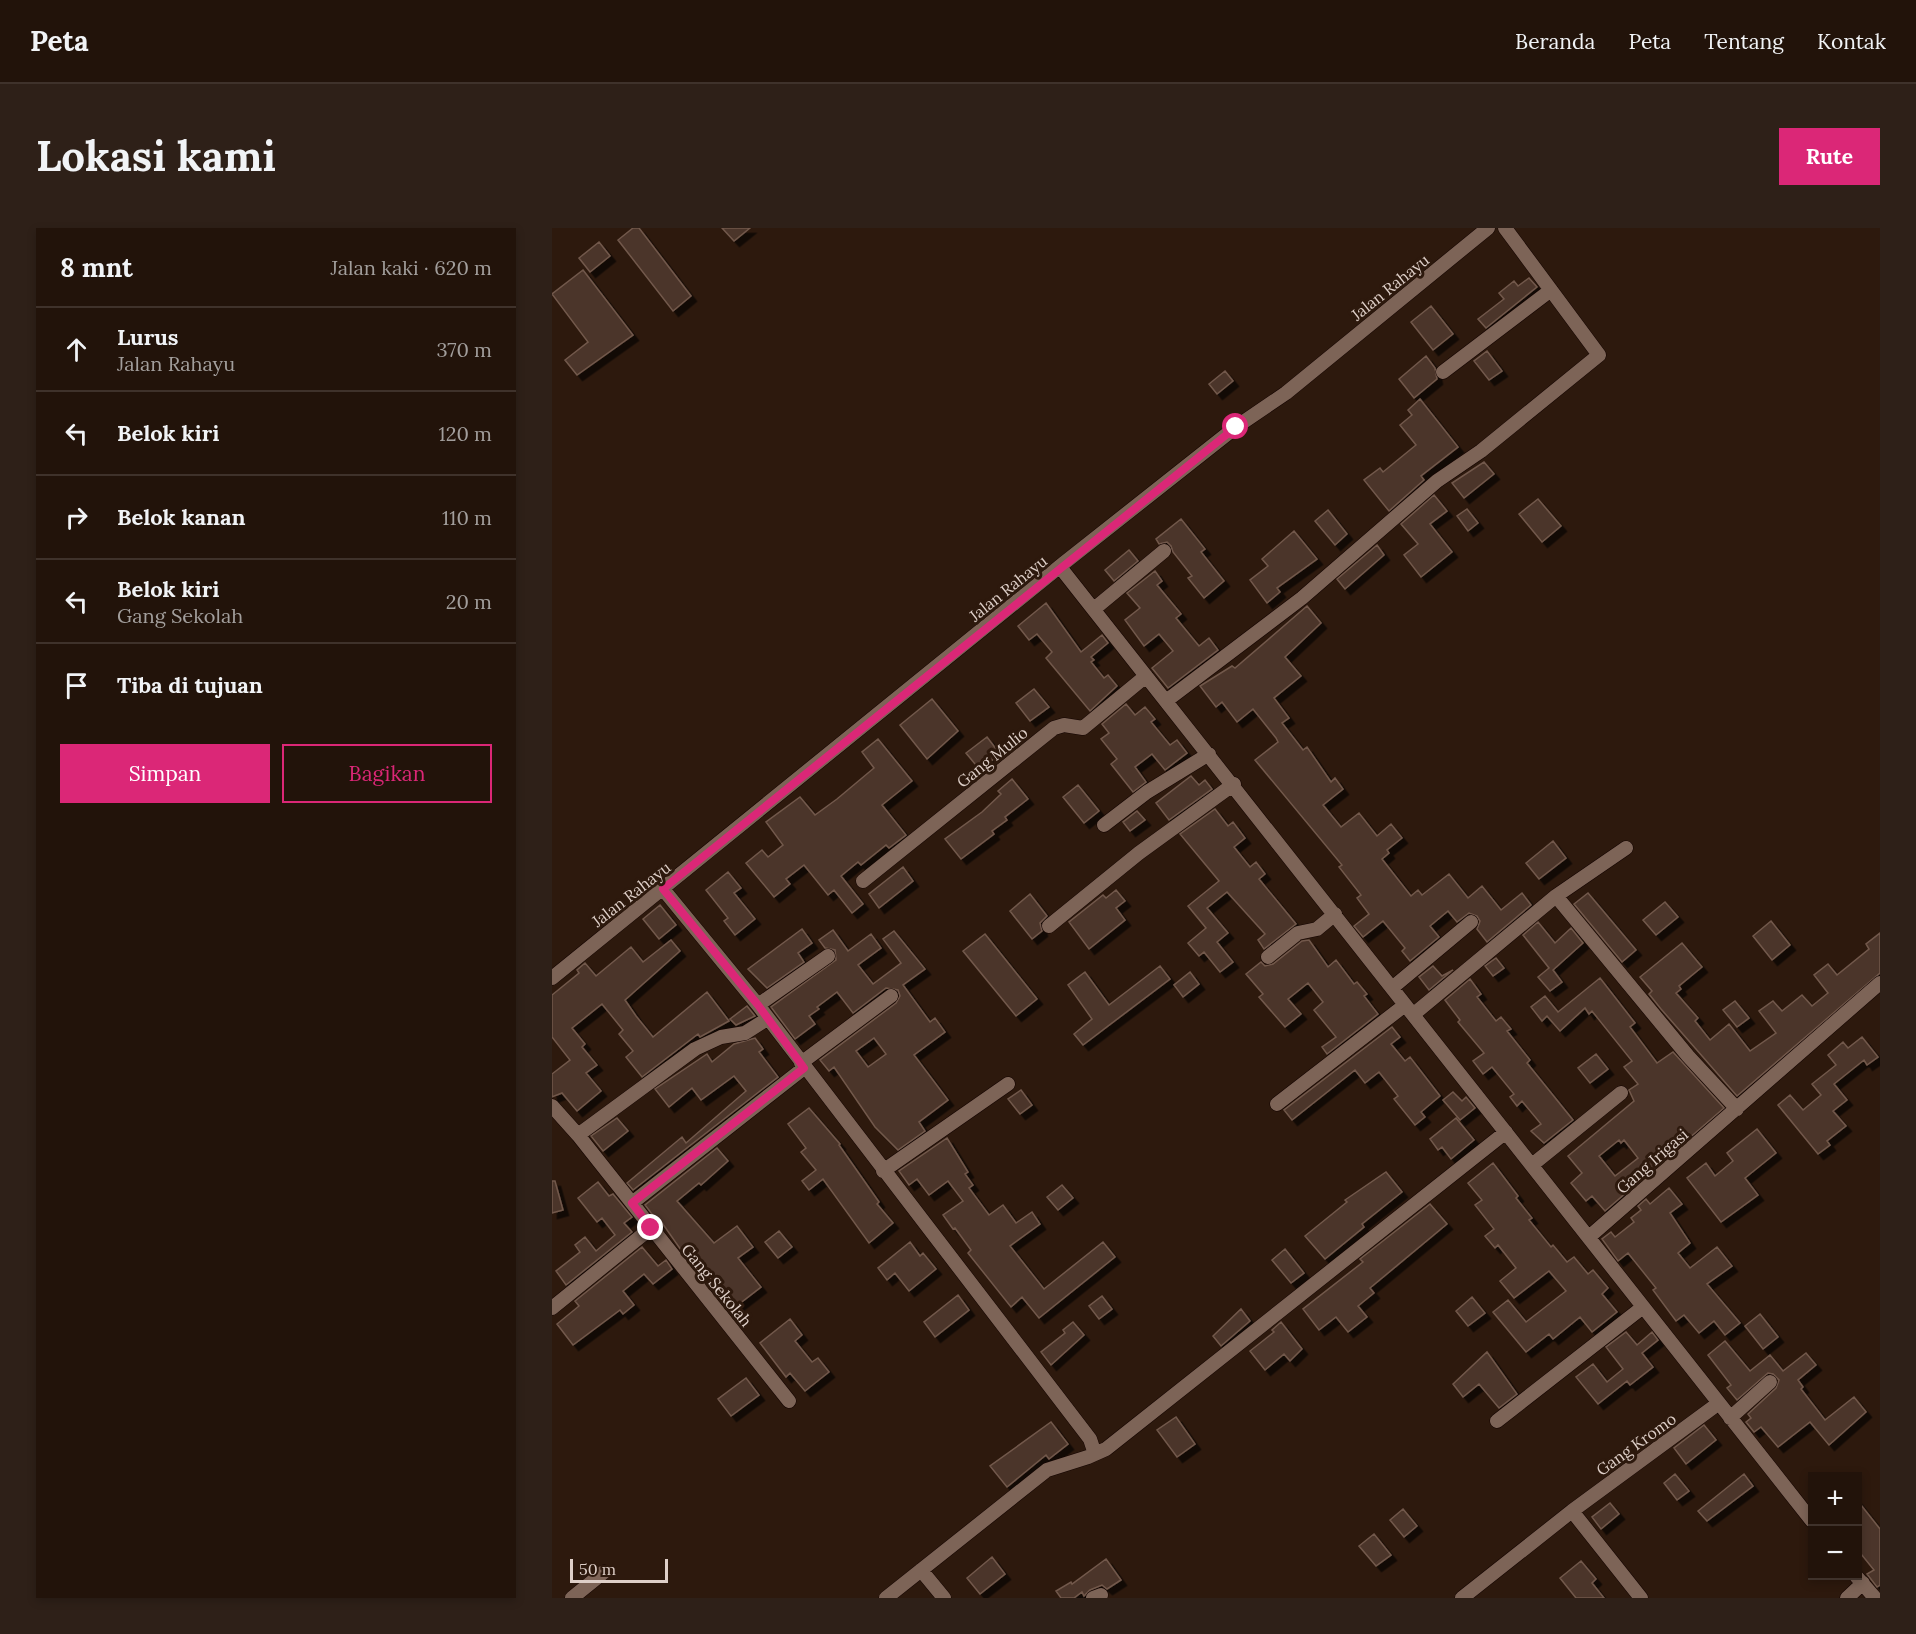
<!DOCTYPE html>
<html lang="id">
<head>
<meta charset="utf-8">
<style>
  :root { --surface:#22130a; --page:#2e2018; --text:#f1f3f6; --muted:#a29e9c; --line:#3f322b; --accent:#db2777 }
  body { margin:0; font-family:Lora,serif; background:var(--page); color:var(--text) }
  .controls { position:absolute; right:18px; bottom:18px; display:grid; overflow:hidden; border-radius:0px; box-shadow:0 3px 9px #0003 }
  .controls button { width:54px; height:54px; display:grid; place-items:center; padding:0; border:0; border-bottom:2px solid var(--line); background:var(--surface); color:var(--text); font:30px sans-serif }
  .scale { position:absolute; left:18px; bottom:15px; width:98px; box-sizing:border-box; padding-left:6px; border:3px solid #decfc8; border-top:0; font-size:16px; line-height:21px; white-space:nowrap; color:#decfc8; -webkit-text-stroke:4px #2d190d; paint-order:stroke }
  .stop { position:absolute; width:18px; height:18px; margin:-14px; border:4px solid #db2777; border-radius:50%; background:#fff }
  .stop.end { background:#db2777; border-color:#fff; box-shadow:0 2px 6px #0008 }
  .list { margin:0; padding:0; list-style:none }
  h2 { display:flex; justify-content:space-between; align-items:center; height:78px; margin:0; padding:0 24px; font-size:26px }
  h2 small { font-size:20px; font-weight:400; color:var(--muted) }
  .list li { display:grid; grid-template-columns:39px 1fr auto; gap:18px; align-items:center; box-sizing:border-box; height:84px; padding:0 24px; border-top:2px solid var(--line) }
  .list b { display:block; font-size:22px; white-space:nowrap }
  .list p { margin:0; font-size:20px; white-space:nowrap; color:var(--muted) }
  .list em { font-size:20px; font-style:normal; color:var(--muted) }
  .actions { display:flex; gap:12px; padding:18px 24px }
  .actions a { flex:1; padding:14px 0; border:2px solid var(--accent); border-radius:0px; text-align:center; font-size:21px; color:var(--accent) }
  .actions .main { background:var(--accent); color:#fff }
  .icon { flex:none; width:33px; height:33px; fill:none; stroke:currentColor; stroke-width:2; stroke-linecap:round; stroke-linejoin:round }
  .map { position:relative; flex:none; width:1328px; height:1370px; overflow:hidden; border-radius:0px }
  header { display:flex; align-items:center; gap:36px; box-sizing:border-box; height:84px; padding:0 30px; background:var(--surface); border-bottom:2px solid var(--line) }
  header strong { font-size:28px }
  nav { display:flex; gap:33px; margin-inline-start:auto; font-size:21px }
  .intro { display:flex; align-items:center; justify-content:space-between; box-sizing:border-box; height:144px; padding:0 36px }
  h1 { margin:0; font-size:42px }
  .button { padding:15px 27px; border-radius:0px; background:var(--accent); color:#fff; font-size:21px; font-weight:700 }
  main { display:flex; gap:36px; padding:0 36px }
  aside { flex:1; background:var(--surface); border-radius:0px; box-shadow:0 3px 9px #0003 }
  .map>svg:first-child { display:block }
  .building { fill:#4c3529; stroke:#72594c; stroke-width:1.5; fill-rule:evenodd; filter:url(#shadow) }
  .lines { fill:none; stroke-linecap:round; stroke-linejoin:round }
  .street-casing { stroke:#140400; stroke-width:15 }
  .street { stroke:#7d6457; stroke-width:14 }
  .route { stroke:#db2777; stroke-width:8 }
  .labels { text-anchor:middle; dominant-baseline:central; stroke-width:6; stroke-linejoin:round; paint-order:stroke }
  .street-label { font-size:16px; fill:#decfc8; stroke:#2d190d }
</style>
</head>
<body>
<header>
<strong>Peta</strong>
<nav><a>Beranda</a><a>Peta</a><a>Tentang</a><a>Kontak</a></nav>
</header>
<div class="intro"><h1>Lokasi kami</h1><a class="button">Rute</a></div>
<main>
<aside>
<h2>8 mnt<small>Jalan kaki · 620 m</small></h2>
<ul class="list">
<li><svg class="icon" aria-label="ahead" viewBox="0 0 24 24"><path d="M12 20V5M6 11l6-6 6 6"/></svg><div><b>Lurus</b><p>Jalan Rahayu</p></div><em>370 m</em></li>
<li><svg class="icon" aria-label="left" viewBox="0 0 24 24"><path d="M17 20v-9H6M10 6l-5 5 5 5"/></svg><div><b>Belok kiri</b></div><em>120 m</em></li>
<li><svg class="icon" aria-label="right" viewBox="0 0 24 24"><path d="M7 20v-9h11M14 6l5 5-5 5"/></svg><div><b>Belok kanan</b></div><em>110 m</em></li>
<li><svg class="icon" aria-label="left" viewBox="0 0 24 24"><path d="M17 20v-9H6M10 6l-5 5 5 5"/></svg><div><b>Belok kiri</b><p>Gang Sekolah</p></div><em>20 m</em></li>
<li><svg class="icon" aria-label="arrive" viewBox="0 0 24 24"><path d="M6 21V4h12l-3 4 3 4H6"/></svg><div><b>Tiba di tujuan</b></div></li>
</ul>
<div class="actions"><a class="main">Simpan</a><a>Bagikan</a></div>
</aside>
<div class="map">
<svg width="1328" height="1370" viewBox="0 0 1328 1370">
  <defs>
    <filter id="shadow"><feDropShadow dx="5.5" dy="5.5" stdDeviation="0" flood-color="#0009"/></filter>
  </defs>
  <rect width="100%" height="100%" fill="#2d190d"/>
  <path class="building" d="M81,0h6l52,68 -18,15 -55,-71z
    M170,0h28l-16,13z
    M47,14l11,14 -20,16 -11,-14z
    M31,42l50,65 -56,40 -12,-15 23,-18 -36,-48z
    M977,50l8,9 -51,41 -8,-9 26,-20 -5,-6 15,-12 4,5z
    M879,78l22,28 -20,16 -22,-28z
    M935,123l15,20 -13,9 -15,-19z
    M874,128l9,12 2,11 -23,19 -15,-19z
    M673,143l8,10 -16,13 -8,-10z
    M868,171l38,48 -37,29 3,4 -35,31 -25,-31 16,-12 3,4 33,-27 -16,-20 12,-10 -4,-5z
    M932,234l10,12 -30,24 -12,-15z
    M882,267l13,16 -17,13 22,28 -31,25 -17,-22 14,-11 -17,-20z
    M986,271l23,27 -19,16 -23,-28z
    M915,281l11,14 -10,8 -11,-15z
    M776,282l19,24 -12,11 -20,-24z
    M629,291l24,30 -4,3 23,29 -20,17 -16,-20 4,-2 -19,-24 -2,-6 -4,-4 -8,2 -3,-5z
    M742,303l23,28 -40,29 3,4 -13,11 -17,-23 18,-14 -6,-7z
    M825,317l7,10 -39,34 -8,-10z
    M577,322l9,11 -24,20 -9,-11z
    M603,343l7,10 -5,4 24,29 -5,4 23,28 10,-8 9,12 -50,38 -16,-20 21,-17 -14,-17 -15,12 -19,-26 15,-12 -13,-15z
    M494,375l35,49 21,-17 6,8 -17,14 3,3 -3,2 13,16 4,-3 9,11 -27,25 -44,-53 6,-6 -15,-18 -8,6 -11,-14z
    M755,378l14,17 -36,34 16,19 -27,22 15,20 -7,5 21,27 4,-3 24,35 4,-4 8,11 -20,16 18,22 18,-14 18,23 14,-12 11,14 -15,12 2,3 -7,6 29,37 7,-6 4,5 27,-21 19,24 14,-12 19,24 21,-17 9,12 -44,37 -10,-13 3,-8 -3,-5 -8,-3 -12,9 -9,-11 -18,15 9,11 -29,24 -8,-10 3,-3 -22,-27 -20,16 -9,-11 15,-12 -12,-16 4,-3 -22,-28 3,-2 -87,-105 23,-18 -2,-4 -23,-29 -16,13 -15,-20 -6,5 -16,-21 32,-20 3,2z
    M482,461l15,18 -19,14 -14,-18z
    M380,471l26,32 -31,28 -27,-34z
    M574,476l9,11 10,-8 10,12 -4,3 19,23 7,-5 10,13 -22,17 -13,-16 -17,13 11,15 -13,10 -22,-28 6,-5 -16,-20 8,-6 -7,-9z
    M435,509l13,17 -20,16 -14,-17z
    M326,511l34,42 -30,24 24,30 -17,13 -3,-3 -25,20 -3,-3 -17,14 22,28 -11,9 -18,-23 -6,5 -24,-30 -18,14 4,5 -16,13 -28,-34 16,-13 6,7 15,-12 -17,-23 34,-25 15,18 22,-16 37,-31 -12,-16z
    M639,548l8,9 6,-5 7,9 -43,31 -13,-17z
    M460,551l16,20 -23,18 2,3 -15,11 2,3 -33,25 -16,-20 37,-27 19,-18 -3,-3z
    M526,557l21,26 -15,12 -21,-26z
    M663,581l13,17 5,-4 12,16 -11,9 16,20 6,-5 9,12 -6,5 37,45 -32,25 -6,-9 7,-6 -38,-42 -20,16 21,25 -11,9 16,20 -13,10 -16,-20 -5,4 -11,-13 18,-15 -18,-22 31,-25 -39,-47z
    M585,583l8,9 -15,11 -7,-9z
    M1001,613l13,17 -27,21 -13,-16z
    M351,639l10,14 -34,27 -10,-14z
    M176,644l13,16 -7,5 21,26 -20,16 -11,-14 4,-3 -22,-28z
    M564,662l9,11 -9,7 9,12 -36,29 -20,-27 34,-27 3,3z
    M1036,665l48,57 -14,12 -48,-58z
    M478,666l17,22 -7,7 2,8 -10,8 -22,-28z
    M1113,674l13,15 -22,18 -13,-15z
    M108,677l16,20 -17,14 -16,-20z
    M1219,693l19,24 -18,15 -19,-24z
    M986,694l17,21 16,-15 12,15 -30,27 9,12 -12,9 -12,-14 11,-9 -26,-33z
    M250,701l10,14 -14,10 6,9 -37,26 -19,-19z
    M281,702l15,21 23,-17 10,14 -23,17 15,19 28,-21 -18,-24 11,-8 31,38 -22,16 27,37 5,-4 10,14 -31,23 34,45 -29,22 6,9 -27,19 -23,-23 -41,-60 -5,4 -9,-11 76,-57 4,-7 -2,-6 -12,-2 -33,25 -16,-21 -20,15 2,2 -10,7 6,8 -20,15 -24,-32 65,-47 -1,-10 -10,-2 -6,-8zM322,810l12,16 -18,13 -12,-16z
    M1328,705v40l-143,123 -76,-87 -12,-15 3,-3 -12,-14 42,-34 20,24 -23,19 2,3 -5,4 22,25 -3,3 15,19 19,-16 21,27 26,-18 -17,-22 14,-10 9,10 20,-16 10,11 16,-13 -14,-18 14,-11 9,11 32,-26 -3,-5z
    M433,706l52,65 -21,17 -53,-65z
    M119,712l9,11 -55,49 11,16 17,21 54,-45 22,29 -29,16 -2,-3 -56,43 -16,-20 7,-6 -14,-17 4,-4 -21,-26 -30,24 13,16 -3,3 15,18 -11,8 15,18 -24,20 -15,-18 -10,4v-23l18,-14 -18,-23v-42l27,-22 -2,-3 8,-7 11,13 35,-29 12,15z
    M757,712l19,27 8,-7 18,24 3,-2 10,12 -3,2 14,18 -51,40 -5,-7 14,-10 -22,-27 9,-8 -15,-19 -20,16 13,15 -16,13 -26,-30 4,-3 -17,-20 15,-12 4,4 8,-2 29,-23z
    M944,730l8,10 -11,8 -8,-10z
    M608,738l10,13 -87,66 -9,-11 18,-15 -24,-34 17,-13 24,33z
    M881,738l9,10 11,-6 -24,20 -10,-13z
    M638,744l9,12 -16,13 -9,-12z
    M1048,750l35,45 -5,4 27,36 16,-11 51,56 -119,103 -13,-15 -6,5 -15,-18 11,-10 -14,-17 66,-55 -5,-11 9,-6 -14,-17 8,-6 -40,-50 -3,3 -4,-6 -25,23 -13,-15 -5,5 -11,-14 14,-11 13,16zM1067,912l2,3 3,-3 14,18 -23,18 -16,-20z
    M918,751l11,15 -4,3 19,24 5,-4 10,12 -4,2 23,29 -3,3 46,57 -29,23 -13,-12 10,-7 -19,-23 -5,5 -7,-9 4,-3 -22,-27 -9,7 -10,-13 11,-8 -26,-31 2,-2 -15,-20z
    M1183,773l14,17 -12,9 -14,-17z
    M195,778l8,10 -19,9 -6,-6z
    M840,799l8,10 -9,7 14,17 5,-4 30,39 -19,16 4,5 -10,8 -21,-26 4,-3 -19,-24 -14,11 -10,-13 -63,50 -8,-10z
    M1310,809l16,20 -11,8 -3,-5 -30,24 13,16 -14,11 13,15 -19,15 3,4 -12,9 -40,-49 12,-10 13,15 18,-15 -9,-11 24,-19 -8,-10 15,-13 5,6z
    M203,810l8,11 -4,3 19,25 -145,113 -6,-7 55,-46 4,6 60,-52 -12,-15 -33,24 -9,-12 -23,19 -14,-18 52,-35 5,8 22,-18z
    M1044,826l12,15 -18,14 -12,-15z
    M469,862l11,15 -12,9 -12,-15z
    M901,864l9,9 4,-4 9,11 -15,12 -17,-20z
    M257,880l31,36 -1,1 40,57 -2,2 16,19 -24,20 -46,-64 -14,11 -7,-9 14,-11 -15,-18 5,-4 -18,-24z
    M65,890l11,13 -25,20 -12,-15z
    M904,890l18,22 -23,19 -9,-12 -4,3 -8,-11z
    M1205,901l19,24 -31,25 13,17 -37,27 -34,-44 19,-15 9,13 18,-15 -6,-8z
    M395,910l21,34 -3,2 8,11 -4,3 20,27 14,-10 13,18 16,-11 8,12 -30,22 34,43 59,-47 12,15 -76,61 -17,-21 -11,10 -43,-54 3,-3 -16,-22 -2,1 -10,-14 20,-14 -15,-20 -19,14 -12,-16 -8,6 -10,-14z
    M165,920l11,13 -27,24 -2,-2 -22,18 37,42 23,-17 16,21 -15,11 23,29 -27,21 -41,-52 -5,4 -28,-40 -2,2 -13,-17z
    M941,935l25,33 -2,2 16,20 -3,2 22,27 2,-2 14,17 7,-5 14,17 5,-4 15,18 -6,6 15,18 -25,20 -12,-15 -27,22 -4,-5 -23,18 -33,-40 15,-12 18,22 40,-31 -17,-20 -35,27 -14,-17 16,-13 -18,-23 -3,3 -10,-12 9,-7 -19,-24 7,-5 -14,-17z
    M834,944l16,20 -40,32 2,3 -39,32 -20,-23 42,-34 -2,-2z
    M0,953h3l8,29 -11,3z
    M46,954l11,14 4,-2 19,23 -8,6 8,9 -66,53 -10,-14 24,-19 -5,-7 10,-8 11,14 19,-16 -13,-17 -5,4 -19,-24z
    M510,957l11,13 -15,12 -11,-13z
    M1117,960l13,16 -12,9 20,30 -12,10 12,15 27,-21 15,19 -25,18 33,39 -15,12 -11,-14 -15,12 -15,-18 -8,6 -23,-31 3,-2 -28,-35 -10,8 -16,-22 9,-7 4,5 19,-15 -3,-4 10,-8 -3,-4 8,-7 4,5z
    M878,976l17,20 -77,64 4,5 -16,13 9,11 -19,15 -12,-15 -17,13 -16,-21 60,-47 -3,-3z
    M227,1003l13,16 -14,11 -13,-16z
    M358,1014l10,14 3,-3 13,16 -27,22 -14,-18 -8,7 -9,-12z
    M90,1019l16,19 8,-6 6,9 -19,15 -9,-10 -21,17 11,14 -11,9 -3,-4 -47,35 -16,-21 22,-18 -4,-5z
    M733,1021l19,24 -13,10 -19,-23z
    M406,1067l11,15 -34,27 -11,-15z
    M550,1068l10,13 -13,10 -10,-13z
    M920,1069l13,16 -17,13 -12,-15z
    M689,1081l9,12 -29,25 -8,-10z
    M1208,1086l18,23 -15,12 -18,-23z
    M238,1091l12,16 -7,6 17,21 6,-4 11,14 -24,19 -15,-18 -4,4 -26,-34z
    M521,1094l11,13 -33,30 -10,-13 24,-19 -2,-3z
    M729,1094l21,27 -12,12 -6,-7 -19,16 -15,-19 24,-19 -2,-2z
    M1074,1104l11,13 15,-13 6,8 -16,13 11,14 -23,18 -3,-4 -29,23 -22,-27 17,-13 14,18 16,-13 -17,-22z
    M1173,1113l25,30 20,-16 13,16 23,-18 10,12 -18,15 5,7 -2,2 24,31 29,-23 12,15 -37,33 -19,-23 -32,25 -17,-20 -7,5 -8,-10 5,-4 -3,-4 28,-26 3,-8 -6,-6 -5,-1 -31,27 -10,-12 4,-3 -23,-30z
    M935,1124l30,42 -18,14 -20,-24 -16,13 -10,-13z
    M194,1150l13,17 -28,21 -13,-17z
    M624,1189l19,27 -18,13 -20,-27z
    M499,1194l17,22 -19,15 -3,-4 -39,32 -17,-21z
    M1152,1197l12,15 -30,24 -12,-16z
    M1123,1246l14,17 -12,9 -13,-17z
    M1192,1246l9,12 -46,35 -9,-10z
    M1305,1272l23,29v56l-3,2 -10,-13 7,-4 -17,-21z
    M1058,1275l9,11 -18,15 -9,-12z
    M851,1281l14,17 -13,11 -14,-17z
    M822,1306l17,21 -15,11 -17,-20z
    M440,1329l13,17 -25,20 -13,-16z
    M554,1331l15,21 -14,9 -5,-4 -12,5 -6,6 -2,-4 -8,6h-13l-5,-7 15,-9 1,2z
    M1029,1333l15,18 -4,4 12,15h-28l-16,-20z"/>
  <g class="lines">
    <g class="street-casing">
      <path id="street" d="M891,144l108,-82
        M508,339l752,954
        M542,381l70,-58
        M614,473l136,-103 135,-117 44,-30 118,-96 -94,-127
        M552,597l43,-33 62,-38
        M311,653l191,-153 10,-3 19,3 63,-52
        M111,661l95,116 332,434 5,15
        M1004,668l132,160 49,53
        M497,698l90,-73 95,-69
        M716,729l30,-24 19,-4 18,-15
        M0,750l512,-415 172,-136 50,-34 202,-165
        M840,760l79,-66
        M206,777l70,-49
        M862,786l142,-118 70,-48
        M249,835l90,-67
        M725,876l128,-99
        M0,878l26,29 211,266
        M26,907l117,-86 26,-12 24,-4 22,-14
        M980,937l89,-72
        M331,943l125,-87
        M80,975l172,-135
        M1037,1009l291,-254
        M0,1080l99,-80
        M1178,1190l40,-36
        M945,1193l146,-114
        M1020,1283l69,87
        M369,1342l23,28
        M1304,1348l19,22
        M20,1370l32,-26
        M334,1370l161,-128 41,-13 18,-8 400,-317
        M541,1370l8,-3
        M910,1370l110,-87 147,-108
        M1295,1370l16,-15"/>
    </g>
    <use href="#street" class="street"/>
  </g>
  <g class="lines">
    <path class="route" d="M99,1000l-19,-25 172,-135 -46,-63 -95,-116 573,-462"/>
  </g>
  <g class="labels">
    <g class="street-label">
      <text transform="translate(838 59) rotate(-39)">Jalan Rahayu</text>
      <text transform="translate(456 360) rotate(-39)">Jalan Rahayu</text>
      <text transform="translate(440 529) rotate(-39)">Gang Mulio</text>
      <text transform="translate(79 666) rotate(-38)">Jalan Rahayu</text>
      <text transform="translate(1100 933) rotate(-41)">Gang Irigasi</text>
      <text transform="translate(165 1057) rotate(51)">Gang Sekolah</text>
      <text transform="translate(1084 1216) rotate(-36)">Gang Kromo</text>
    </g>
  </g>
</svg>
<div class="controls">
<button>+</button>
<button>−</button>
</div>
<div class="scale">50 m</div>
<div class="stop" style="left:684px;top:199px"></div>
<div class="stop end" style="left:99px;top:1000px"></div>
</div>
</main>
</body>
</html>
